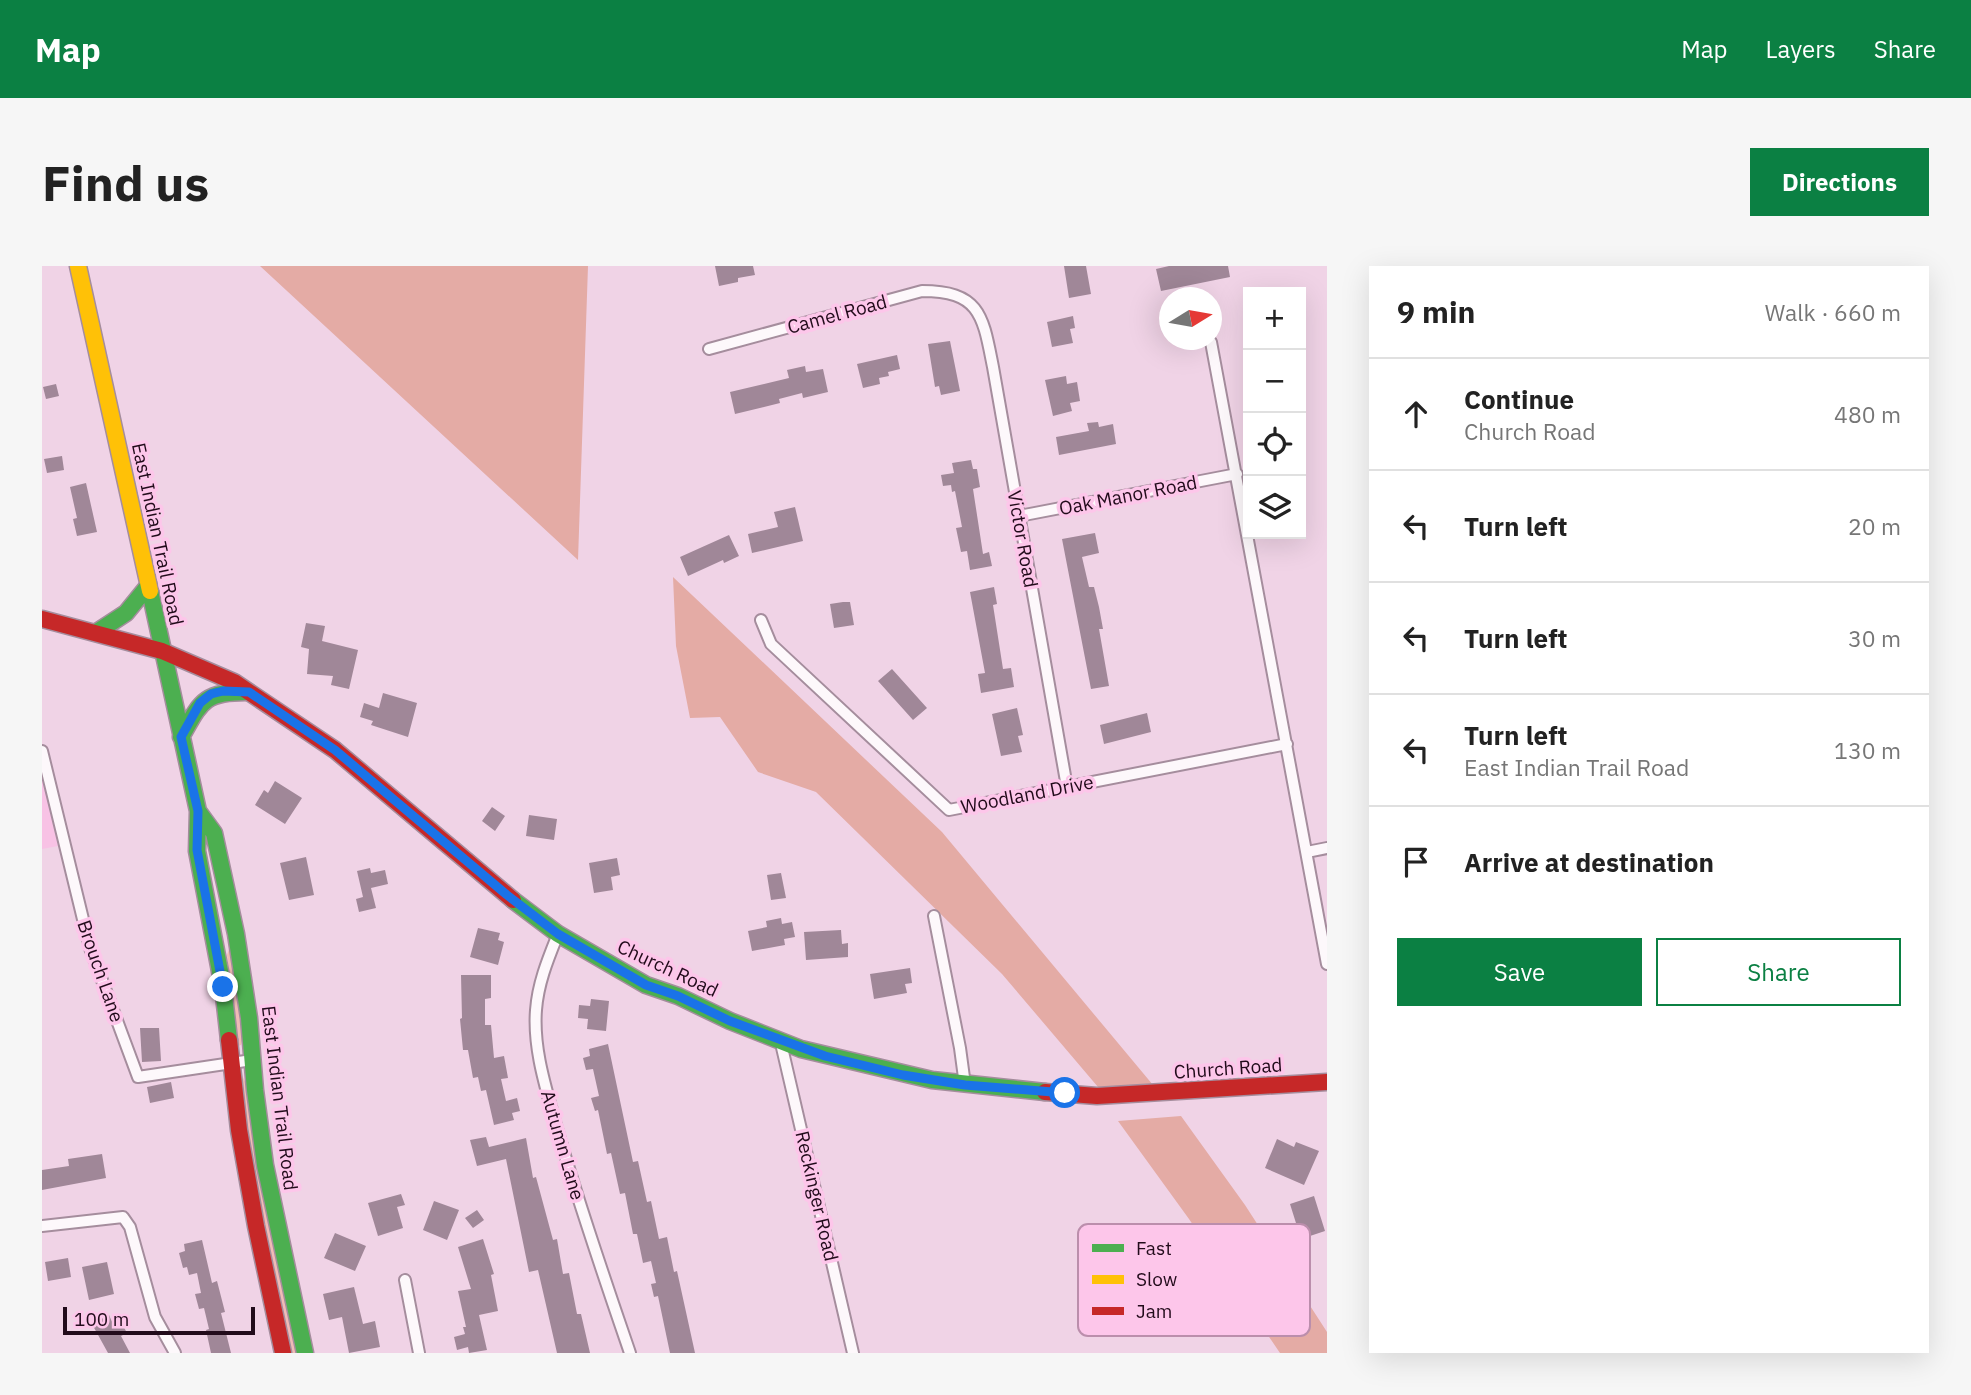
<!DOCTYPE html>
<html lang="en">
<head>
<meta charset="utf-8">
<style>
  :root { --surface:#fff; --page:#f6f6f6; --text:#222; --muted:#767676; --line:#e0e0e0; --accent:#0b8043 }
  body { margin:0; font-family:"IBM Plex Sans",sans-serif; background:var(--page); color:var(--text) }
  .controls { position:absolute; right:21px; top:21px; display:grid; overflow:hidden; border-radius:0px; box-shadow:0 7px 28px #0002 }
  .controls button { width:63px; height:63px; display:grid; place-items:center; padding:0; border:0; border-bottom:2px solid var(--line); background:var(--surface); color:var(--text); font:35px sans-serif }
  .compass { position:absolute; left:1117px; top:21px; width:63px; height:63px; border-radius:50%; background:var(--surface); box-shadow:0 7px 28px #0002; rotate:79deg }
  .scale { position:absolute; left:21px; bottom:18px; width:192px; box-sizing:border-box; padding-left:7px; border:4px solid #220b1b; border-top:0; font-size:19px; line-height:24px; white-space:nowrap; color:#220b1b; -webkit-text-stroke:5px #fdc6ea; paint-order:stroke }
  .stop { position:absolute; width:21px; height:21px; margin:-16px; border:5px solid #1a73e8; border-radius:50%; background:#fff }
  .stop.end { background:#1a73e8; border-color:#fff; box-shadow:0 2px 7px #0008 }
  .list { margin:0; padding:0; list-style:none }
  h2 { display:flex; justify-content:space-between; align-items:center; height:91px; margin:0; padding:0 28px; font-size:30px }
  h2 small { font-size:23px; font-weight:400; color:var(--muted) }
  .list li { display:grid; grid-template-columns:46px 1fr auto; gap:21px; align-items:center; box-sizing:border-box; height:112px; padding:0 28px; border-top:2px solid var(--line) }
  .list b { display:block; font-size:26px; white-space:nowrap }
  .list p { margin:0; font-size:23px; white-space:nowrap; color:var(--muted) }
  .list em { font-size:23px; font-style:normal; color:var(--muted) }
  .actions { display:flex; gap:14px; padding:21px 28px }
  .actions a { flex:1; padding:16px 0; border:2px solid var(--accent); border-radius:0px; text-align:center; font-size:24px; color:var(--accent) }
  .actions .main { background:var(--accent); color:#fff }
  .icon { flex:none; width:38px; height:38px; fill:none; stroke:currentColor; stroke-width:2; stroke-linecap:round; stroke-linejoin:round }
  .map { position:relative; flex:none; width:1285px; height:1087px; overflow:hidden; border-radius:0px }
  header { display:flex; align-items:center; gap:42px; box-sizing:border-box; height:98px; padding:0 35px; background:var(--accent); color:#fff }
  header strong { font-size:33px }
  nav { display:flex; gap:38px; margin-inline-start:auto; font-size:24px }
  .intro { display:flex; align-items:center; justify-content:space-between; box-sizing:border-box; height:168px; padding:0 42px }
  h1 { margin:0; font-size:49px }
  .button { padding:18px 32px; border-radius:0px; background:var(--accent); color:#fff; font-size:24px; font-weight:700 }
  main { display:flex; gap:42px; padding:0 42px }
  aside { flex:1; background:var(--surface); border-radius:0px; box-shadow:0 7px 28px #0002 }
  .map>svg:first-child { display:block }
  .built { fill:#f8c2e5 }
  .green { fill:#f1bbb6 }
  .forest { fill:#e4aba5 }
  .building { fill:#a08798 }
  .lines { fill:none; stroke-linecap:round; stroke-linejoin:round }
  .street-casing { stroke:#a58d9d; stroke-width:14 }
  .fast-casing { stroke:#a58d9d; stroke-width:19 }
  .slow-casing { stroke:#a58d9d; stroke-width:19 }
  .jam-casing { stroke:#a58d9d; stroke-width:19 }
  .street { stroke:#fdf8fb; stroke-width:10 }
  .fast { stroke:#4caf50; stroke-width:16 }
  .slow { stroke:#ffc107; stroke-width:16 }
  .jam { stroke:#c62828; stroke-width:16 }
  .route { stroke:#1a73e8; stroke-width:9 }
  .labels { text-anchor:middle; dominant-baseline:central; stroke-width:7; stroke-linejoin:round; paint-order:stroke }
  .street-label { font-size:19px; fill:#220b1b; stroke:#fdc6ea }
  .key { fill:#fdc6ea; stroke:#bb8eac; stroke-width:2 }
  .key-label { font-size:19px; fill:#220b1b }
</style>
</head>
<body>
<header>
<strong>Map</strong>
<nav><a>Map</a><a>Layers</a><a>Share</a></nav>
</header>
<div class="intro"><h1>Find us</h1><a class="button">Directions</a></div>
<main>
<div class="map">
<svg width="1285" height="1087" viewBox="0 0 1285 1087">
  <rect width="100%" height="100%" fill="#f0d3e6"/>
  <path class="built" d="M0,509l16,71 -16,3z"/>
  <path class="green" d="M187,683h2l12,87 -2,9 -3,1 -11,-91z
    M200,809l5,11 13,99 37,168h-5l-42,-199z"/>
  <path class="forest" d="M218,0h328l-10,294z
    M631,311l269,255 211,253 -55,2 -96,-113 -186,-182 -58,-20 -38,-55 -30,1 -14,-72z
    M1139,850l64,89 82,127v21h-47l-91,-134 -71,-98z"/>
  <path class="building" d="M673,0h38l2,9 -17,3v4l-19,4z
    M1022,0h22l5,28 -22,4z
    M1127,0h59l2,11 -69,14 -5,-22z
    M1031,50l2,12 -5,1 3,14 -21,4 -5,-25z
    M908,75l10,50 -19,4 -2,-9 -4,1 -7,-43z
    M855,89l3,14 -12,3 1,4 -10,2 1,6 -17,4 -6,-24z
    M763,100l1,6 17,-3 5,23 -25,6 -1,-5 -23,6 1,4 -45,11 -5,-22 59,-14 -2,-8z
    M1024,110l1,8 10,-2 3,19 -10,2 2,8 -19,5 -8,-36z
    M14,118l3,12 -13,3 -3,-12z
    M1056,156l1,5 14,-3 3,20 -57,11 -3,-18 33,-6 -2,-8z
    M20,190l2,14 -17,3 -3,-14z
    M929,194l2,9h4l3,18 -7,2 10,65 6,-2 3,14 -22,4 -3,-19 -6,1 -5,-24 6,-1 -7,-36 -3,1 -1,-7 -8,1 -2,-11 13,-2 -2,-10z
    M44,217l11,49 -20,4 -4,-17 4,-1 -7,-31z
    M753,241l8,34 -51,12 -4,-19 30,-7 -4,-15z
    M1053,267l4,20 -17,4 7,30h5l5,20 4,22h-4l10,57 -18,3 -29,-150z
    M687,269l10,21 -15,7 -1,-3 -35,16 -8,-19z
    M952,321l3,17 -4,1 10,64 8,-1 3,19 -33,6 -3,-19 7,-1 -15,-81z
    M801,336h7l4,23 -20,3 -4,-24z
    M264,357l19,3 -3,15 36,9 -9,39 -18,-4 2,-9 -26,-2 2,-25 -8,-2z
    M850,403l35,39 -14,12 -35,-39z
    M341,427l34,10 -9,34 -37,-12 2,-4 -13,-4 4,-14 15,5z
    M975,442l6,27 -5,1 4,16 -21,4 -9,-42z
    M1105,447l4,19 -47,12 -4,-19z
    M233,515l27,17 -17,26 -30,-19 9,-15 4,3z
    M450,541l13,9 -10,15 -13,-10z
    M487,549l28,4 -3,21 -28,-4z
    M264,591l8,38 -25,5 -9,-37z
    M575,592l3,17 -9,2 2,13 -19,3 -5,-30z
    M328,602l1,5 14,-3 3,14 -17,4 5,20 -17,4 -3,-13 7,-2 -6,-26z
    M739,607l5,25 -15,2 -4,-25z
    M739,652l1,6 10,-2 3,15 -11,2 1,6 -33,6 -4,-20 19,-4 -1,-6z
    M436,662l22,5 -2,7 6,2 -6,23 -28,-8z
    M799,664l1,14 6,-1v14l-42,3 -2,-28z
    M868,702l2,15 -7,1 2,9 -33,6 -4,-25z
    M419,709h30v23l-6,1v26h6l3,33 10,-2 4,22 -7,1 5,22 11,-3 3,13 -8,2 2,7 -20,5 -8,-35 -5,1 -3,-14 -5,1 -5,-28h-5l-3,-31 2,-1z
    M549,733l18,2 -3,30 -19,-2 1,-10 -10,-1 1,-13 11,1z
    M98,762h19l2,33 -19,1z
    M566,778l25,118 5,-1 9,41 4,-1 8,38 8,-2 7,35 3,-1 18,82h-25l-12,-57 -4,1 -3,-13 5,-1 -5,-22 -8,2 -6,-29h-4l-8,-41 -5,1 -9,-41 -4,1 -9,-44 -3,1 -4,-13 8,-2 -6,-27 -7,1 -3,-12 7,-2 -1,-7z
    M129,816l3,16 -24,5 -3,-16z
    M444,871l3,10 37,-9 7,40 3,-1 17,63 4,-1 6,35 6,-1 8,41h4l9,39h-33l-19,-83 -9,2 -23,-113 -29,7 -7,-26z
    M1235,873l17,8 2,-5 23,9 -15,34 -39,-17z
    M60,888l4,24 -64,12v-20l27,-4 -1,-7z
    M359,928l4,11 -8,2 6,21 -25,8 -10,-33z
    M1272,930l11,35 -24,8 -11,-35z
    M392,935l25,9 -12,30 -24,-10z
    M435,944l7,10 -11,8 -8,-10z
    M293,967l31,13 -11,25 -31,-13z
    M441,973l11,35 -3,1 7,36 -19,4 8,35 -18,3 -1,-6 -11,3 -3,-13 11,-3 -2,-7h3l-8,-36 13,-2 -13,-42z
    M160,974l10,43 5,-2 8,31 -4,1 10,40h-20l-5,-23 3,-1 -5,-21 -5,1 -4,-15 6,-1 -4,-20 -8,2 -2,-8 -4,1 -4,-15 6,-2 -1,-7z
    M26,992l3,19 -23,4 -3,-19z
    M65,996l7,32 -25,6 -7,-33z
    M312,1021l9,37 12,-3 5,26 -31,6 -7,-36 -13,3 -6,-26z
    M67,1049l4,9 7,-4 7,13 -6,3 9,17h-22l-16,-29z"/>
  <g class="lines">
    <g class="street-casing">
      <path id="street" d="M1169,76l116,622
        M667,83l213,-58c59,0 61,26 71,76l74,420
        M977,250l218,-42
        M719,354l10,24 178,166 338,-66
        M0,485l48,197 48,129 114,-17
        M1265,586l20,-4
        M892,650l26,132 5,37
        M516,668c-10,25 -20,49 -22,76 -3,39 10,78 20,115 22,77 48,152 74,228
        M738,773l73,314
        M0,960l81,-9 7,10 25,90 20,36
        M363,1014l14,73"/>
    </g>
    <g class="fast-casing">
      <path id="fast" d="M108,325l48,220 -1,40 26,136 6,53
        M55,366l29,-19 22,-27
        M139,471c20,-35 22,-45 65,-45
        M156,545l16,22 22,101 13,84 6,72 10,75 40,188
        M471,634l45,34 88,51 32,11 52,25 71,28 131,31 113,12"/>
    </g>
    <g class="slow-casing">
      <path id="slow" d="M36,0l72,325"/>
    </g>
    <g class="jam-casing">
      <path id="jam" d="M0,353l120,32 72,31 101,68 178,150
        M187,774l10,90 17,96 27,127
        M1003,826l52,4 230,-14"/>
    </g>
    <use href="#street" class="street"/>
    <use href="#fast" class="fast"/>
    <use href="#slow" class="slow"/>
    <use href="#jam" class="jam"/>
  </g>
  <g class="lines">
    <path class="route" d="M181,721l-26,-137 1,-39 -17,-74 19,-34 11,-9 12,-3 26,1 86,58 172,145 51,39 88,51 32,11 52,25 95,35 78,19 62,10 100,8"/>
  </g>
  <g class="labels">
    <g class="street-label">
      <text transform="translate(795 48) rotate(-15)">Camel Road</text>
      <text transform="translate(1086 229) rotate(-11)">Oak Manor Road</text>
      <text transform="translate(116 268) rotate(78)">East Indian Trail Road</text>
      <text transform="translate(981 273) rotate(80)">Victor Road</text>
      <text transform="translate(985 528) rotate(-11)">Woodland Drive</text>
      <text transform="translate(626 702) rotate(25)">Church Road</text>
      <text transform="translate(59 705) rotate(71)">Brouch Lane</text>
      <text transform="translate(1186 802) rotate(-4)">Church Road</text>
      <text transform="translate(238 832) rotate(83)">East Indian Trail Road</text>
      <text transform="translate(521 879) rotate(74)">Autumn Lane</text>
      <text transform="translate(775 930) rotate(77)">Reckinger Road</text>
    </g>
  </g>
  <rect x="1036" y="958" width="232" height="112" rx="10" class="key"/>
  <rect x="1050" y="978" width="32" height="8" fill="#4caf50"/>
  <rect x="1050" y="1009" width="32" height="9" fill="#ffc107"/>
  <rect x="1050" y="1041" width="32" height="8" fill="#c62828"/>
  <g class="key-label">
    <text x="1094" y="989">Fast</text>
    <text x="1094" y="1020">Slow</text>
    <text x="1094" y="1052">Jam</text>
  </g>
</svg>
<div class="controls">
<button>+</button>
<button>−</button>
<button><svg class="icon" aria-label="locate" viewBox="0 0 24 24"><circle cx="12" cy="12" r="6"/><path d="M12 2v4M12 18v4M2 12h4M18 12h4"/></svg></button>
<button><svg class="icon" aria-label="layers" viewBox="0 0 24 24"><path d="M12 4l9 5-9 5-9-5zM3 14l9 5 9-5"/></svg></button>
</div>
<svg class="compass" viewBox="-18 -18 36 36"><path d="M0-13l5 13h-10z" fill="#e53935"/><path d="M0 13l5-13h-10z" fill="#767676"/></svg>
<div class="scale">100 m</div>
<div class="stop" style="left:1023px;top:827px"></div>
<div class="stop end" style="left:181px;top:721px"></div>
</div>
<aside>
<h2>9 min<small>Walk · 660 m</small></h2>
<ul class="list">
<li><svg class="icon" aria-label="ahead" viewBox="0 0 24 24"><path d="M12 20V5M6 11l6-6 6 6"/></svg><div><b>Continue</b><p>Church Road</p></div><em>480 m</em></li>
<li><svg class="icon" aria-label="left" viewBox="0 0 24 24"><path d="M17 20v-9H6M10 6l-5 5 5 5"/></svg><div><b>Turn left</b></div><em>20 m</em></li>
<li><svg class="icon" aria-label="left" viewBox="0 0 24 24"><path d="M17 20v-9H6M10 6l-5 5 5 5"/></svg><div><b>Turn left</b></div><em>30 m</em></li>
<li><svg class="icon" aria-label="left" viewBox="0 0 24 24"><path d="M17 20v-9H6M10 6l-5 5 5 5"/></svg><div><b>Turn left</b><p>East Indian Trail Road</p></div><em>130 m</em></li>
<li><svg class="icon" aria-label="arrive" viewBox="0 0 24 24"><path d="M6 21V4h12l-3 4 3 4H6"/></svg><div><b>Arrive at destination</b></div></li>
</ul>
<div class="actions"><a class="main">Save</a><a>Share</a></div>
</aside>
</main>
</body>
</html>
